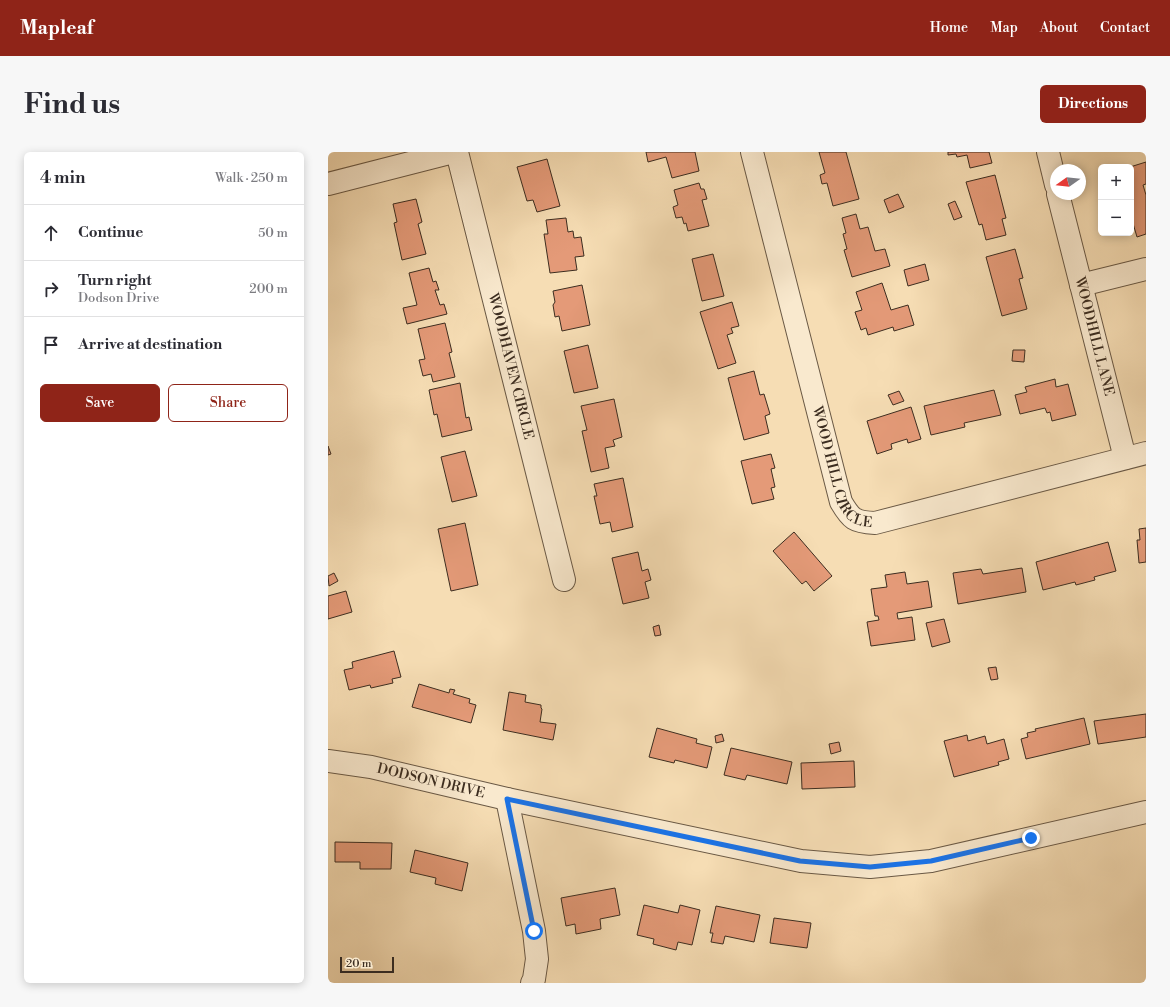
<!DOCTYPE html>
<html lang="en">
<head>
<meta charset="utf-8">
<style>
  :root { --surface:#fff; --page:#f7f7f7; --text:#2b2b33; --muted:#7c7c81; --line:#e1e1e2; --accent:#8f2418 }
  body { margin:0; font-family:"Libre Bodoni",serif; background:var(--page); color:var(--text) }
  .controls { position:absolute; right:12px; top:12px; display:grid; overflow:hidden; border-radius:6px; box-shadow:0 2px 10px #0003 }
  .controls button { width:36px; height:36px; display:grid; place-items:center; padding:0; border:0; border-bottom:1px solid var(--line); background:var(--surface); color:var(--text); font:20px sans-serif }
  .compass { position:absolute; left:722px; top:12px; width:36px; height:36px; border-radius:50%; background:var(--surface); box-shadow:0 2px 10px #0003; rotate:255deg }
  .scale { position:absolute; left:12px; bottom:10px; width:54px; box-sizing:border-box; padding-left:4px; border:2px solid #3c2d20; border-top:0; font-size:11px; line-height:14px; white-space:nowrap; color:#3c2d20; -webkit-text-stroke:3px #f9e9ce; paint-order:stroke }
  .stop { position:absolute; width:12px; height:12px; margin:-9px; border:3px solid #1a73e8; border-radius:50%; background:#fff }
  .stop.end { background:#1a73e8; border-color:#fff; box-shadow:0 1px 4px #0008 }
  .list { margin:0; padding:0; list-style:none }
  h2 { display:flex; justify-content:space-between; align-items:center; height:52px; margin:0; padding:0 16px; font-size:17px }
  h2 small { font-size:13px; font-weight:400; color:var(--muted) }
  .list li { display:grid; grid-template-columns:26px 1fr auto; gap:12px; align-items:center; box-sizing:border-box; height:56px; padding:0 16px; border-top:1px solid var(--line) }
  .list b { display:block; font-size:15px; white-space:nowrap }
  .list p { margin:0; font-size:13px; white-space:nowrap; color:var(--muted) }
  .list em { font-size:13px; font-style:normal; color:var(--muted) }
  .actions { display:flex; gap:8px; padding:12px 16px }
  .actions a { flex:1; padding:9px 0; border:1px solid var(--accent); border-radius:6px; text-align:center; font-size:14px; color:var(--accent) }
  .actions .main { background:var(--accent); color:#fff }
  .icon { flex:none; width:22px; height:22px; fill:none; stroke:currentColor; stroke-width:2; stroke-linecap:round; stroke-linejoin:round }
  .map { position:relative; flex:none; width:818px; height:831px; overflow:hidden; border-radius:6px }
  header { display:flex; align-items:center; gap:24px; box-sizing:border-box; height:56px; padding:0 20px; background:var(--accent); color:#fff }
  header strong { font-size:19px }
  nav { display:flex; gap:22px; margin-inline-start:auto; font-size:14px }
  .intro { display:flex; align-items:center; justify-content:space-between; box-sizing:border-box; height:96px; padding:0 24px }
  h1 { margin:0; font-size:28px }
  .button { padding:10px 18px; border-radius:6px; background:var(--accent); color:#fff; font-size:14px; font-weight:700 }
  main { display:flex; gap:24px; padding:0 24px }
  aside { flex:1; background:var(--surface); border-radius:6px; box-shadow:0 2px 10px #0003 }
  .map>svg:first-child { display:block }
  .building { fill:#e49a78; stroke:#3c2d20 }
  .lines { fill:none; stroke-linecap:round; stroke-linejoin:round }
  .minor-casing { stroke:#6a5945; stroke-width:24 }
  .minor { stroke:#f9e9ce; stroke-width:22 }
  .route { stroke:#1a73e8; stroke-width:5 }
  .labels { text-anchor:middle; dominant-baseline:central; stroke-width:3; stroke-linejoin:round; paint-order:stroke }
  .street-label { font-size:14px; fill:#3c2d20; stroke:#f9e9ce }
</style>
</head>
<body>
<header>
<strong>Mapleaf</strong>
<nav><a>Home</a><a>Map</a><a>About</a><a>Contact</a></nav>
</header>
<div class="intro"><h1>Find us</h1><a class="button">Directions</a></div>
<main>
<aside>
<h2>4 min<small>Walk · 250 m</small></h2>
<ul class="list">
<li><svg class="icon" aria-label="ahead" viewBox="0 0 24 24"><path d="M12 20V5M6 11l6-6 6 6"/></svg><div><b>Continue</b></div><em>50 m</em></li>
<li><svg class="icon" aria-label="right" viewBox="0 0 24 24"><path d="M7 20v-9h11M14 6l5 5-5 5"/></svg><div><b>Turn right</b><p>Dodson Drive</p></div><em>200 m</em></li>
<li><svg class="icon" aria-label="arrive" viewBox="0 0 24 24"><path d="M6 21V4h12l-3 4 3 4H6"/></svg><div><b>Arrive at destination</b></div></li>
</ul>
<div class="actions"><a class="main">Save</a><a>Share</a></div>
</aside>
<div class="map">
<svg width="818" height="831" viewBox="0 0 818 831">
  <rect width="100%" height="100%" fill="#f6ddb4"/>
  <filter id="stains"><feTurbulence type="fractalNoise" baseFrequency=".005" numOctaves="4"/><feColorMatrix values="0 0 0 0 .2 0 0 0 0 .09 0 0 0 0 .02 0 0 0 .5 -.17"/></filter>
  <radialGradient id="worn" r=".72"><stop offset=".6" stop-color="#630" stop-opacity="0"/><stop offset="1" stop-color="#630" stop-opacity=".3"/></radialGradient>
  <path class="building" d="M318,0h49l4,19 -27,7 -6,-21 -18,5z
    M491,0h27l13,47 -26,7 -6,-23 -5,1 -2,-9 5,-2z
    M620,0h41l3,11 -22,5 -3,-13 -10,2 -1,-3 -8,1z
    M219,7l13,47 -23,6 -4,-12 -6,1 -10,-34z
    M818,10v22l-3,1 3,10v39l-9,3 -5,-17h-1v-53h-1z
    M667,23l11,43 -4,1 4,16 -20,5 -4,-16 -3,1 -13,-43z
    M371,31l2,6h3l3,10 -5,1 7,26 -21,5 -2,-8 -2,1 -2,-7 -6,1 -3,-11 5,-2 -4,-15z
    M570,42l6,13 -15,6 -5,-13z
    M88,47l6,23 -4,2 8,30 -24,6 -8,-37 3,-1 -4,-18z
    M627,49l7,16 -8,3 -6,-16z
    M528,62l4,15 8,-2 7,24 10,-2 5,17 -38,11 -8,-27 3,-1 -4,-15 3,-1 -4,-15z
    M238,66l2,14 5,-1 1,7 7,-1 3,19 -9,1 2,13 -27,3 -6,-39h4l-2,-14z
    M687,97l8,29 -4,1 8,30 -25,7 -16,-59z
    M385,102l11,42 -22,5 -10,-42z
    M597,112l4,16 -21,6 -4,-16z
    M101,116l4,14 3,-1 3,9h-4l5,15 4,-1 3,10 -40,10 -4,-16 14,-3 -8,-32z
    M554,131l9,27 17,-5 6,20 -20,6 -1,-4 -25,8 -2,-7 -5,2 -6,-18 7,-2 -6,-18z
    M254,133l8,40 -28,6 -3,-15 -4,1 -2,-12 2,-3 -2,-11z
    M404,150l7,24 -8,2 2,5 -6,2 9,28 -18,6 -18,-57z
    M117,171l7,29 -3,1 6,24 -22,5 -2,-8 -8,2 -4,-16 6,-1 -7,-30z
    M260,193l10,43 -24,5 -10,-42z
    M685,198h12l-1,12 -12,-1z
    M426,219l6,24 4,-1 6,20 -5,2 4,17 -25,7 -16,-62z
    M727,227l1,8 12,-3 8,31 -24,6 -2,-9 -3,1 -2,-5 -25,6 -5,-19 12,-3 -2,-5z
    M132,231l6,35 3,-1 3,13 -30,7 -5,-23 -3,1 -5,-25z
    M666,238l7,25 -37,8 1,4 -34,8 -7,-29z
    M571,239l5,10 -11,4 -5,-10z
    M286,247l8,38 -9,3 2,6 -10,2 4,20 -18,4 -9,-41 5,-1 -6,-24z
    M583,255l10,32 -13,4 -1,-4 -16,5 1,5 -15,5 -10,-33z
    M0,294l3,8 -3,1z
    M137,299l12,45 -25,6 -11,-45z
    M443,302l4,14 -4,1 4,18 -4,1 3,11 -22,5 -11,-43z
    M295,326l10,49 -21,5 -2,-10 -10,2 -6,-28h3l-3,-12z
    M137,371l13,62 -27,6 -13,-62z
    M818,376v34l-7,1 -2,-23h3l-1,-11z
    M466,380l38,44 -18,15 -8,-10 -4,3 -29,-33z
    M780,390l8,29 -22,6 1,3 -19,5 -1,-3 -32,8 -7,-28z
    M310,400l4,19 6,-2 3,11 -6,2 4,16 -26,6 -11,-46z
    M694,416l4,24 -68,12 -5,-31 28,-4 2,5z
    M577,420l2,12 21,-3 4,26 -35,6 1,6 14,-2 3,23 -44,6 -4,-24 12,-2 -1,-4h-3l-4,-27 16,-2 -2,-12z
    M6,421l4,8 -9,5 -1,-10z
    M18,439l6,21 -24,7v-23z
    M616,467l6,23 -18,5 -6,-24z
    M331,473l2,10 -6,1 -2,-9z
    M66,499l7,26 -9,2 1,4 -22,5 -1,-3 -21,5 -5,-20 9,-2 -1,-6z
    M668,515l2,12 -7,1 -3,-12z
    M91,532l30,9 1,-4 5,1 -2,4 17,5 -1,4 7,2 -5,18 -59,-16z
    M181,540l17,3 -1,7 16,3v3l1,1 -2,13 16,2 -3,16 -50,-10z
    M818,562v23l-48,7 -4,-23z
    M756,566l6,26 -64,15 -5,-20 7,-2 -1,-4 9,-2 -1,-2z
    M329,576l40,11 -1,4 16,4 -5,21 -32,-8 -1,3 -25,-6z
    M394,582l2,7 -8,2 -1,-7z
    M639,583l1,6 17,-5 2,8 17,-5 5,20 -11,3 1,3 -45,12 -10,-36z
    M511,590l2,9 -10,3 -2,-10z
    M403,596l61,14 -5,22 -40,-9 -2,5 -21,-5z
    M526,609l1,26 -53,2 -1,-26z
    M7,690l57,1 -1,26h-31v-7h-25z
    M87,698l53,13 -6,28 -27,-7 1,-6 -26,-6z
    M287,736l5,27 -20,4 1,10 -25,5 -1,-10 -9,2 -5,-28z
    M316,753l34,8 2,-8 20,5 -8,35 -14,-3 -2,8 -23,-6 1,-5 -17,-4z
    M388,754l44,9 -6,27 -29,-6 -2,8 -12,-2 2,-9h-3z
    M446,766l37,5 -4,25 -37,-5z"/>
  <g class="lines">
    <g class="minor-casing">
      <g id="minor">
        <path id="s1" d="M129,0l107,428"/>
        <path id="s2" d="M424,0l89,350c10,17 13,20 34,21l271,-70"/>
        <path d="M720,0l8,33"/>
        <path d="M0,32l125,-32"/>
        <path id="s3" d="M730,42l67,264"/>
        <path d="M753,133l65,-16"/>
        <path id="s4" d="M0,609l43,6 136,32 294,62 69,6 61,-6 215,-49"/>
        <path d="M179,647l27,132 3,28 -3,20 -2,4"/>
      </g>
    </g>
    <use href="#minor" class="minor"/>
  </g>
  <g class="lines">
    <path class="route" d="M206,779l-27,-132 293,62 70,6 61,-6 100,-23"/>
  </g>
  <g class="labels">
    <g class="street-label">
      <text stroke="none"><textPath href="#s3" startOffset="147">WOODHILL LANE</textPath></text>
      <text stroke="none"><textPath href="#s1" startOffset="221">WOODHAVEN CIRCLE</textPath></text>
      <text stroke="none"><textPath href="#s2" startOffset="332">WOOD HILL CIRCLE</textPath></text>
      <text stroke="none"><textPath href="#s4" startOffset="105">DODSON DRIVE</textPath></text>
    </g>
  </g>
  <rect width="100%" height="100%" filter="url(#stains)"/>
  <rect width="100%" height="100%" fill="url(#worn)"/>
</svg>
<div class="controls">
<button>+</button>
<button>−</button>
</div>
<svg class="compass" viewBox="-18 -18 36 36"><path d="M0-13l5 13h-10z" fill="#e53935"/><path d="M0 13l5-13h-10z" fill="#7c7c81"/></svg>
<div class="scale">20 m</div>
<div class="stop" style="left:206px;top:779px"></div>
<div class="stop end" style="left:703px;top:686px"></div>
</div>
</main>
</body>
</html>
